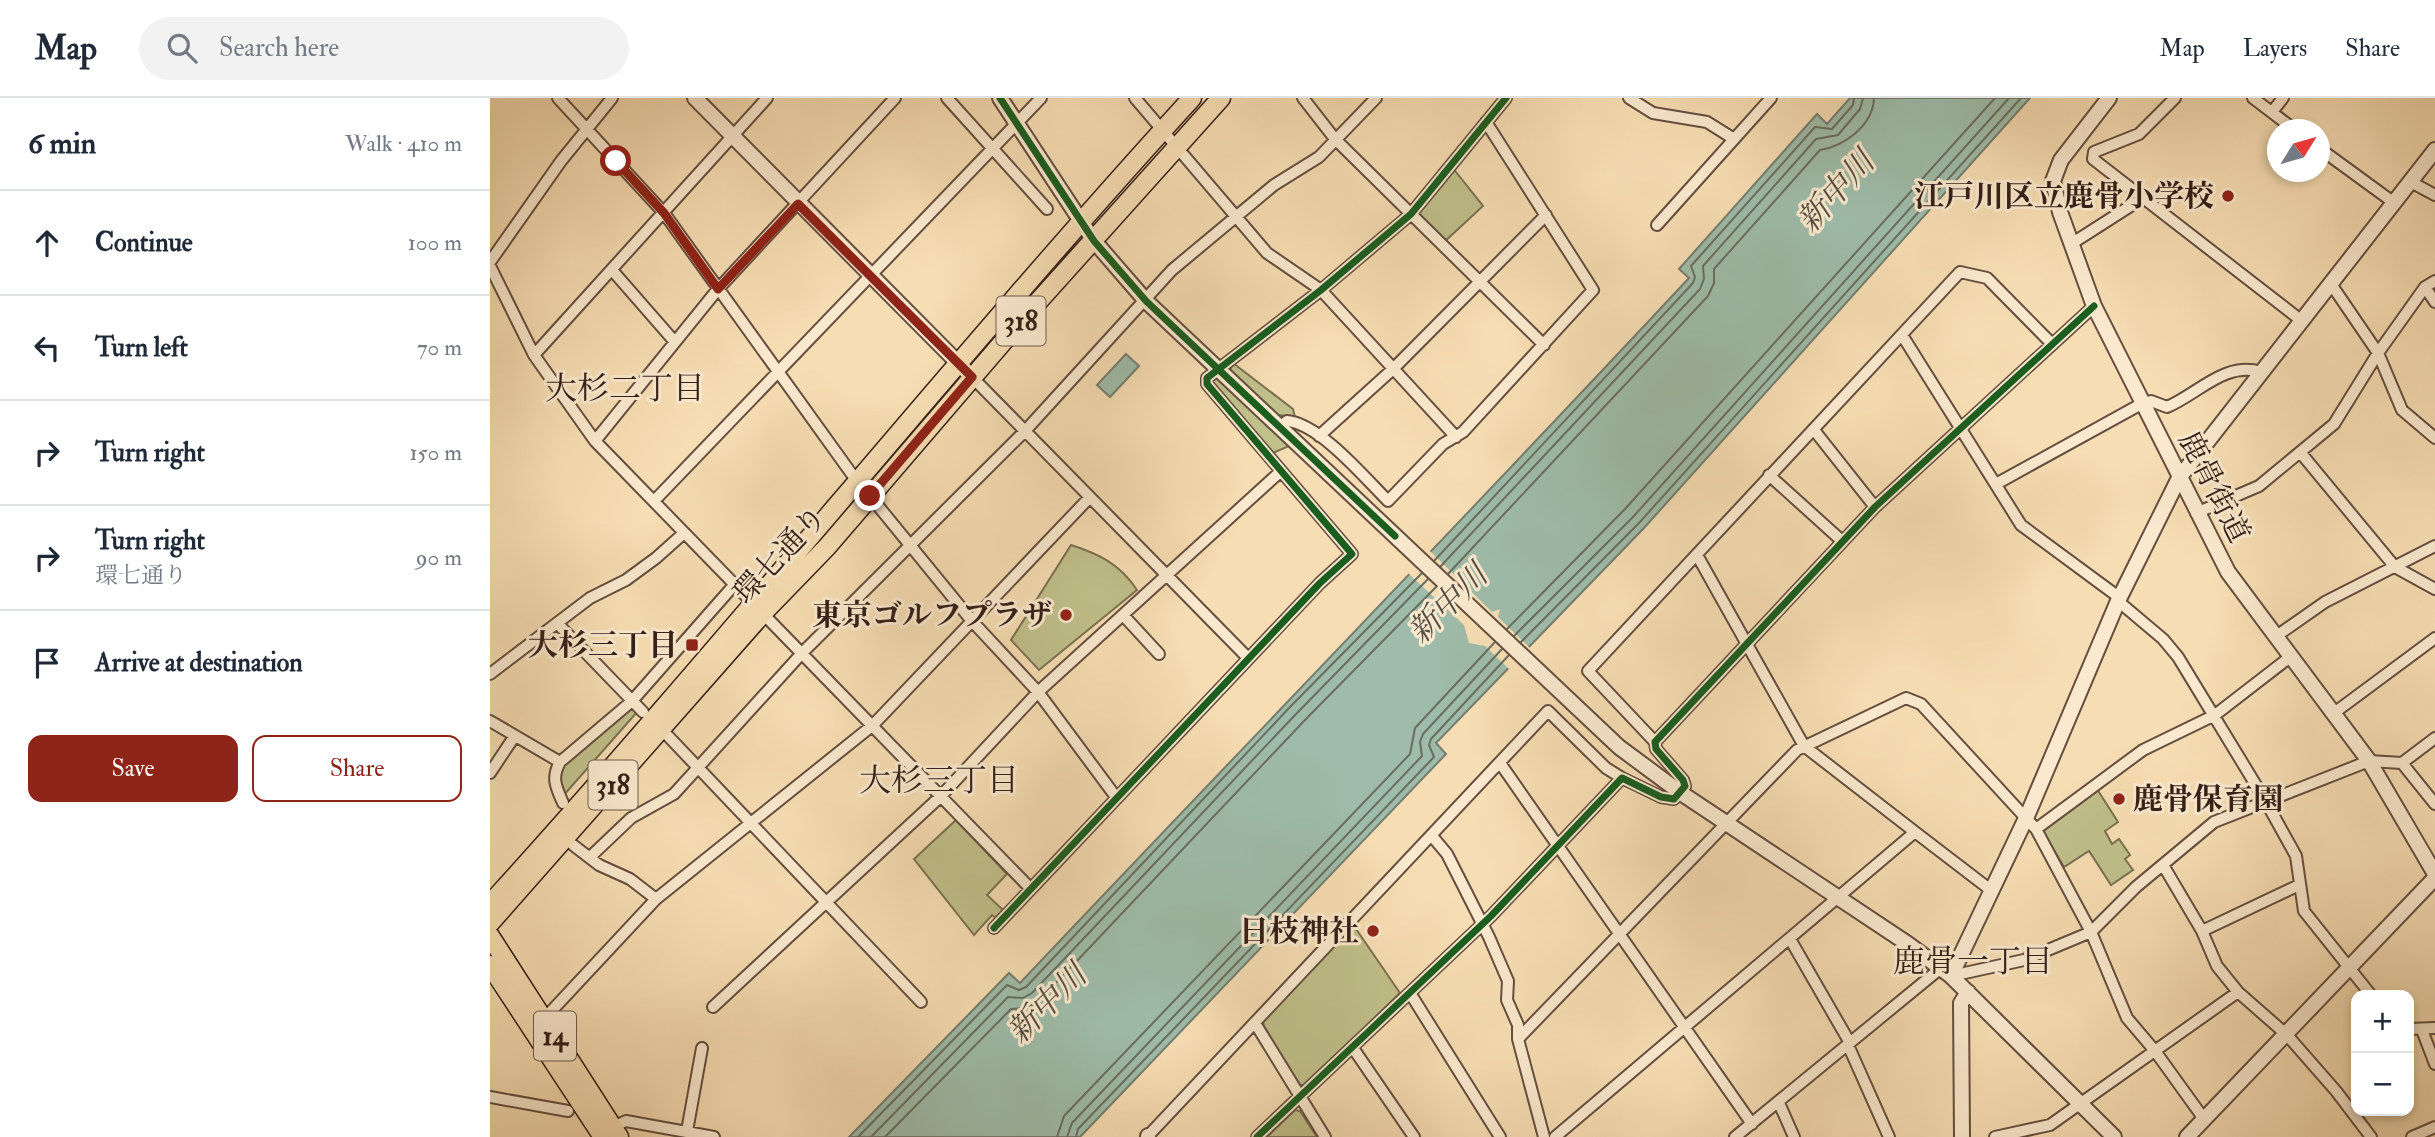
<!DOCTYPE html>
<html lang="en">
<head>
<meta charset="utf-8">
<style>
  :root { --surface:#fff; --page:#f2f2f3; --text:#1f2937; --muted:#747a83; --line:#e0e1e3; --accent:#8f2418 }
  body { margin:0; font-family:"IM FELL Double Pica","Noto Serif JP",serif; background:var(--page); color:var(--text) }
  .controls { position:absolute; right:21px; bottom:21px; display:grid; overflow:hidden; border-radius:14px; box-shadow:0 4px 10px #0003 }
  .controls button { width:63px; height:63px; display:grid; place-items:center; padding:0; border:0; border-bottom:2px solid var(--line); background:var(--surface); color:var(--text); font:35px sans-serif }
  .compass { position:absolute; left:1777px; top:21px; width:63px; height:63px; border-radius:50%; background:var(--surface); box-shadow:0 4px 10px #0003; rotate:53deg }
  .stop { position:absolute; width:21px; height:21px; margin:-16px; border:5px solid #8f2418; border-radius:50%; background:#fff }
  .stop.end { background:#8f2418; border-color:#fff; box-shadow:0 2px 7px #0008 }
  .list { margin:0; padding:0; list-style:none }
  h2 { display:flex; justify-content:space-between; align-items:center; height:91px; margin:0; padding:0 28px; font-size:30px }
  h2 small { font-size:23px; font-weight:400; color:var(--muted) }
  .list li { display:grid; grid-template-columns:46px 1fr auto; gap:21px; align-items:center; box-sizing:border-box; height:105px; padding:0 28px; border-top:2px solid var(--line) }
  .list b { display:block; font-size:26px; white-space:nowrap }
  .list p { margin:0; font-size:23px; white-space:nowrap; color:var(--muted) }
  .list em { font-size:23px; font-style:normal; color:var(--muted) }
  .actions { display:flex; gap:14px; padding:21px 28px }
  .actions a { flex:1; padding:16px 0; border:2px solid var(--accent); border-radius:14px; text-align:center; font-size:24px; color:var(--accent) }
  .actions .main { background:var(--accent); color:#fff }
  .icon { flex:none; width:38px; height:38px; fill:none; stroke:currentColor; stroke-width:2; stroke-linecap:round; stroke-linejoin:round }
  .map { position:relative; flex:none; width:1945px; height:1039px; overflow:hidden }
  header { display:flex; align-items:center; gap:42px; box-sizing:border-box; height:98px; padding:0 35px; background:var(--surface); border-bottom:2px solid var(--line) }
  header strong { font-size:33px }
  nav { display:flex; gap:38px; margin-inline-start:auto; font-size:24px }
  .search { width:490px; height:63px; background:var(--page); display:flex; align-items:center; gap:18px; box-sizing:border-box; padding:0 24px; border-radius:38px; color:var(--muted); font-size:26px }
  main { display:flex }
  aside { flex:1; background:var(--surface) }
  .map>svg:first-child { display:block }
  .green { fill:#c0c08a; stroke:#7a7051; stroke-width:2 }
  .water { fill:#9ebca9; stroke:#747d6f; stroke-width:2 }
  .pier { fill:#f7ddb3 }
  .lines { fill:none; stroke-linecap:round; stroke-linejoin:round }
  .shore { stroke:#696e60; stroke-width:2 }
  .minor-casing { stroke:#654e3f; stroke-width:14 }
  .tertiary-casing { stroke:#654e3f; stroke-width:18 }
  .primary-casing { stroke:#341f18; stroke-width:21 }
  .trunk-casing { stroke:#341f18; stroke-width:21 }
  .minor { stroke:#fae9ce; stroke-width:10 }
  .tertiary { stroke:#fae9ce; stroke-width:14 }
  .primary { stroke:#f7ddb3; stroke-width:18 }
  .trunk { stroke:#f7ddb3; stroke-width:18 }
  .cycleway-casing { stroke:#fae9ce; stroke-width:11 }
  .cycleway { stroke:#1b5e20; stroke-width:7 }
  .route { stroke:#8f2418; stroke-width:9 }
  .poi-dot { fill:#8f2418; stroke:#fae9ce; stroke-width:2.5 }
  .labels { text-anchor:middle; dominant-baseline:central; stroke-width:6; stroke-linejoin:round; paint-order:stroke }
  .shield { fill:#fae9ce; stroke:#6f5c4f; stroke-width:2 }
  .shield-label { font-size:28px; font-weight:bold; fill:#341f18 }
  .poi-label { font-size:30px; font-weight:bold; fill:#341f18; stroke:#fae9ce; text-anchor:end }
  .street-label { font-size:30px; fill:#341f18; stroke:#fae9ce }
  .water-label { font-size:32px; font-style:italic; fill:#544e44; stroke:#fae9ce }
  .neighbourhood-label { font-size:32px; fill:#341f18; stroke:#fae9ce }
</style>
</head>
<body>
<header>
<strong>Map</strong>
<div class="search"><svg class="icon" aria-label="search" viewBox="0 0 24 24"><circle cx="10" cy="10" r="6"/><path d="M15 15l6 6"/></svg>Search here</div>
<nav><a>Map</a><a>Layers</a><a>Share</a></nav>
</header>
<main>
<aside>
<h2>6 min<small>Walk · 410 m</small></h2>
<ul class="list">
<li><svg class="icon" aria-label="ahead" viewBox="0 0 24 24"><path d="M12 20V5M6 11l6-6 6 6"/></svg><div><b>Continue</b></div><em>100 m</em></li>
<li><svg class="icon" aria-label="left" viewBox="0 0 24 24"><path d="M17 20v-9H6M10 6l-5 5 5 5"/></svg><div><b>Turn left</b></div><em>70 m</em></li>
<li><svg class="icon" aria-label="right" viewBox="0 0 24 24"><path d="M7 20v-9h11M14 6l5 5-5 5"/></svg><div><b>Turn right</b></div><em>150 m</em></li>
<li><svg class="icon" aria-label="right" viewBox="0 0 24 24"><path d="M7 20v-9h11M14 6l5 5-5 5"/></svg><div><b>Turn right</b><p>環七通り</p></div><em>90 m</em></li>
<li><svg class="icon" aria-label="arrive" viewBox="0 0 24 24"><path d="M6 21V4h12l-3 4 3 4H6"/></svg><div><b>Arrive at destination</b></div></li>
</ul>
<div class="actions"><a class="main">Save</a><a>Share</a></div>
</aside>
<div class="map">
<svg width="1945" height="1039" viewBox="0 0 1945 1039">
  <rect width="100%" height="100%" fill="#f7ddb3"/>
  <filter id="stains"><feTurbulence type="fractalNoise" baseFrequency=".00286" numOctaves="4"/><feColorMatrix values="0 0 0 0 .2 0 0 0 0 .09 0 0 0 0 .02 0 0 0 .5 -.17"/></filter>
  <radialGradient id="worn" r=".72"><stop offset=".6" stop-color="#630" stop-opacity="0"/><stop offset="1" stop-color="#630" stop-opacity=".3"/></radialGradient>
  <path class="green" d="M962,69l31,39 -40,37 -30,-29z
    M743,265l60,46 2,8 -17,-2 -44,-38 -4,-7z
    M727,278l72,70 -16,7 -61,-69 -1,-5z
    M581,447c28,9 49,19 66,45l-98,80 -28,-30z
    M141,606l7,7 -75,85 -4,-22 4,-10z
    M1607,691l21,33 -13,9 7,13 7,-5 11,16 -5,4 8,11 -22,15 -22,-34 -25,16 -21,-35 2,-5z
    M466,722l51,54 -20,21 16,15 -7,8 -4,-3 -18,20 -60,-76z
    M864,828l46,67 -94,92h-9l-33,-55 -1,-10z
    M805,1012l5,1 17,26h-50z"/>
  <path class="water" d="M1360,0h180l-386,430 -208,215 10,11 -366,383h-231l160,-164 11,10c223,-236 448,-468 669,-705l-10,-9 138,-155 10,10z
    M636,256l13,12 -29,31 -13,-12z"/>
  <path class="pier" d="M939,452l63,62 8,-3 -2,8 32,31 -20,22 -25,-24 -16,-3 -5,-18 -56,-52z"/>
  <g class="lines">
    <path class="shore" d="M944,463l259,-278 2,-6 -4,-11 124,-139 17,2 21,-24 1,-7
      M950,469l260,-278 4,-10 -1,-13 113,-127 22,-4 22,-26 3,-11
      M958,476l260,-278 6,-13v-14l106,-119c24,-4 53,-24 54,-52
      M1017,531l118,-120 370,-411
      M1024,538l119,-119 376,-419
      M1031,544l118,-119 382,-425
      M368,1039l149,-152 12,5 7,-3 264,-280 132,-134
      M381,1039l137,-140 15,1 9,-5 265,-280 131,-134
      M395,1039l126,-128 16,-1 12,-7 265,-280 132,-134
      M567,1039l7,-21 346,-362 5,-26 80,-86
      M577,1039l5,-14 350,-367 -2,-14 3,-8 79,-85
      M586,1039l2,-8 356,-372 -5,-12 2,-6 78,-84"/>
    <g class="minor-casing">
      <path id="minor" d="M68,0l106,115 192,267
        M457,0l100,111
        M645,0l132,155 54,37 135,147
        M813,0l32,41 209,206
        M1139,0l24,15 54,9 27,17
        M1685,0l-36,36 -45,18 -1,7 209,162
        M1763,0l42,32
        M1782,14l11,-14
        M1829,50l74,54
        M1919,83l26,14
        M1167,127l114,-127
        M1581,146l72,-46
        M0,164l71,-101 51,-63
        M0,168l44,89 61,86 435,447
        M122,172l62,71
        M1841,186l47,69 24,57 33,28
        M1935,189l10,15
        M1412,237l119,190 99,73
        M44,257l233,-257
        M482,279l276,281
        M791,328l6,-5c32,2 79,58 101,80l55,-57 20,-12 130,-142 -107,-168
        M1324,332l61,77
        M829,338l74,-67 153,-154
        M105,343l123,-152 177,-191
        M1810,354l95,115 40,22
        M1279,377l73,66
        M1506,386l147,-81 8,-2 16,6c31,-13 58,-46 94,-35
        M380,398l102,125 66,71 78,105
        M164,403l387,-403
        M1706,415l63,-27 75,-62 44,-71 47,-66 10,-6
        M1207,457l107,191 111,86
        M1628,503l45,38 15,18 87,143 31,56 8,55 67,84
        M633,517l36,39
        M67,525l86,89
        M1785,539l50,-35 110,-56
        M0,576l100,-76 36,-18 30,-22 28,-25
        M1844,615l101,-75
        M0,623l70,41
        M178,638l253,266
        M1165,644l-67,-71 372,-399 27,6 65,66
        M1010,665l252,361
        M1912,665l33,41
        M0,675l24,-36
        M73,705c-7,-16 -12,-25 -3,-41l72,-61 103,-117
        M1546,731l107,-79 72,-35 75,-58
        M942,738l15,18 42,83 19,44 -1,19 11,25v14l26,98
        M83,747l26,20 31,14 26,20
        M101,758l40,-38 43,-24 129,-142 222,-221 147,-161 102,-85 45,-28 57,-59
        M1673,767l39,66 15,35 21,26 49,43 49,56 35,46
        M504,830l326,-345 32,-29 -145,-170v-6l114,-88 90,-76 95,-116
        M1712,833l97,-46
        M1300,841l60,104
        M1461,878l73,-16 67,-28 45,-45 78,-65 155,-61 33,2 33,-25
        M920,895l90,144
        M223,909l228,-211 97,-104 242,-220
        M54,921l112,-120 217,-174 217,-228
        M765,925l70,114
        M1919,931l26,-1
        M1932,932l13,34
        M1028,941l279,-289 109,-52 15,6 115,125 55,103 36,86 28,33 49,68
        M1358,947l41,92
        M863,950l61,89
        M0,999l78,14
        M1289,1005l15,34
        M123,1029l13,-6 88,16
        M197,1033l15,-83
        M657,1039l401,-426 58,57 16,10
        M767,1039l234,-221 131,-138 39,19 13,2 11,-13 -2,-6 -27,-31 -1,-7 220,-235 219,-201
        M1065,1039l360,-305 77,59
        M1245,1039l206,-169
        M1505,1039l55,-12 188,-133
        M1922,1039l23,-10"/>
    </g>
    <g class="tertiary-casing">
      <path id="tertiary" d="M205,0l277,279
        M510,0l94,143 52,60 473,446 62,46 227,151 43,32 163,161
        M1619,0l-48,62 -8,21 7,31 34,94 134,266 141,189 66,113
        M1461,878l76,-160 91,-215 61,-123 256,-328
        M658,1038v1
        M1472,1039l-1,-134 7,-11
        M1697,1039l248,-259"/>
    </g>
    <g class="primary-casing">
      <path id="primary" d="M0,806c240,-264 462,-543 702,-806
        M0,825l274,-311 63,-65 200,-233 194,-216"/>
    </g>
    <g class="trunk-casing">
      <path id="trunk" d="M0,838l129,201
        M0,867l113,172"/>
    </g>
    <use href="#minor" class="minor"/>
    <use href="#tertiary" class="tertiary"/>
    <use href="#primary" class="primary"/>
    <use href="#trunk" class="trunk"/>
    <g class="cycleway-casing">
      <path id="cycleway" d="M510,0l94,143 52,60 249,235
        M504,830l326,-345 32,-29 -145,-170v-6l114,-88 90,-76 95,-116
        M767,1039l234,-221 131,-138 39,19 13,2 11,-13 -2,-6 -27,-31 -1,-7 220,-235 219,-201"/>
    </g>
    <use href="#cycleway" class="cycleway"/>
  </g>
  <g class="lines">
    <path class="route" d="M126,63l48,52 54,76 80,-85 174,173 -102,119"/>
  </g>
  <g class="poi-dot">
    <circle cx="1738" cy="98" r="7"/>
    <circle cx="576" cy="517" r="7"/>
    <rect x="195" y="540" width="14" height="14" rx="3.5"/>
    <circle cx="1629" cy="701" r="7"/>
    <circle cx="883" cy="833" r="7"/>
  </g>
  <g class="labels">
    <g class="shield">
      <rect x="506.5" y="198.5" width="49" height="49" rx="5"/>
      <rect x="98.5" y="662.5" width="49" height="49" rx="5"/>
      <rect x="44" y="913.5" width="42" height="49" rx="5"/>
    </g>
    <g class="shield-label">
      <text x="531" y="223">318</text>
      <text x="123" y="687">318</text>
      <text x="65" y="938">14</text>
    </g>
    <g class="poi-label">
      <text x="1724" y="98">江戸川区立鹿骨小学校</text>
      <text x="562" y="517">東京ゴルフプラザ</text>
      <text x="188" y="547">大杉三丁目</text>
      <text x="1643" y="701" text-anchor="start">鹿骨保育園</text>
      <text x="869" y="833">日枝神社</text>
    </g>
    <g class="street-label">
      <text transform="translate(1724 389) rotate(63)">鹿骨街道</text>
      <text transform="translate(290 457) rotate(-47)">環七通り</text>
    </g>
    <g class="water-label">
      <text transform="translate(1346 94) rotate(-48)">新中川</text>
      <text transform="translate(958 506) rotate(-45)">新中川</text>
      <text transform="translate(557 906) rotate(-45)">新中川</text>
    </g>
    <g class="neighbourhood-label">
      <text x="135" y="291">大杉二丁目</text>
      <text x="449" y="683">大杉三丁目</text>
      <text x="1483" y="864">鹿骨一丁目</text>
    </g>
  </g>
  <rect width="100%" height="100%" filter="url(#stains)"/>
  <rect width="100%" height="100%" fill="url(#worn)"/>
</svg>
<div class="controls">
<button>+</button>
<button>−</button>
</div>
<svg class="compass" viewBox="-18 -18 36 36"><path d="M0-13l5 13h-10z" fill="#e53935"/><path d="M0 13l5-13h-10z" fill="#747a83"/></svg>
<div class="stop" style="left:126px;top:63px"></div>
<div class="stop end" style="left:380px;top:398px"></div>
</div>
</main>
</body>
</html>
